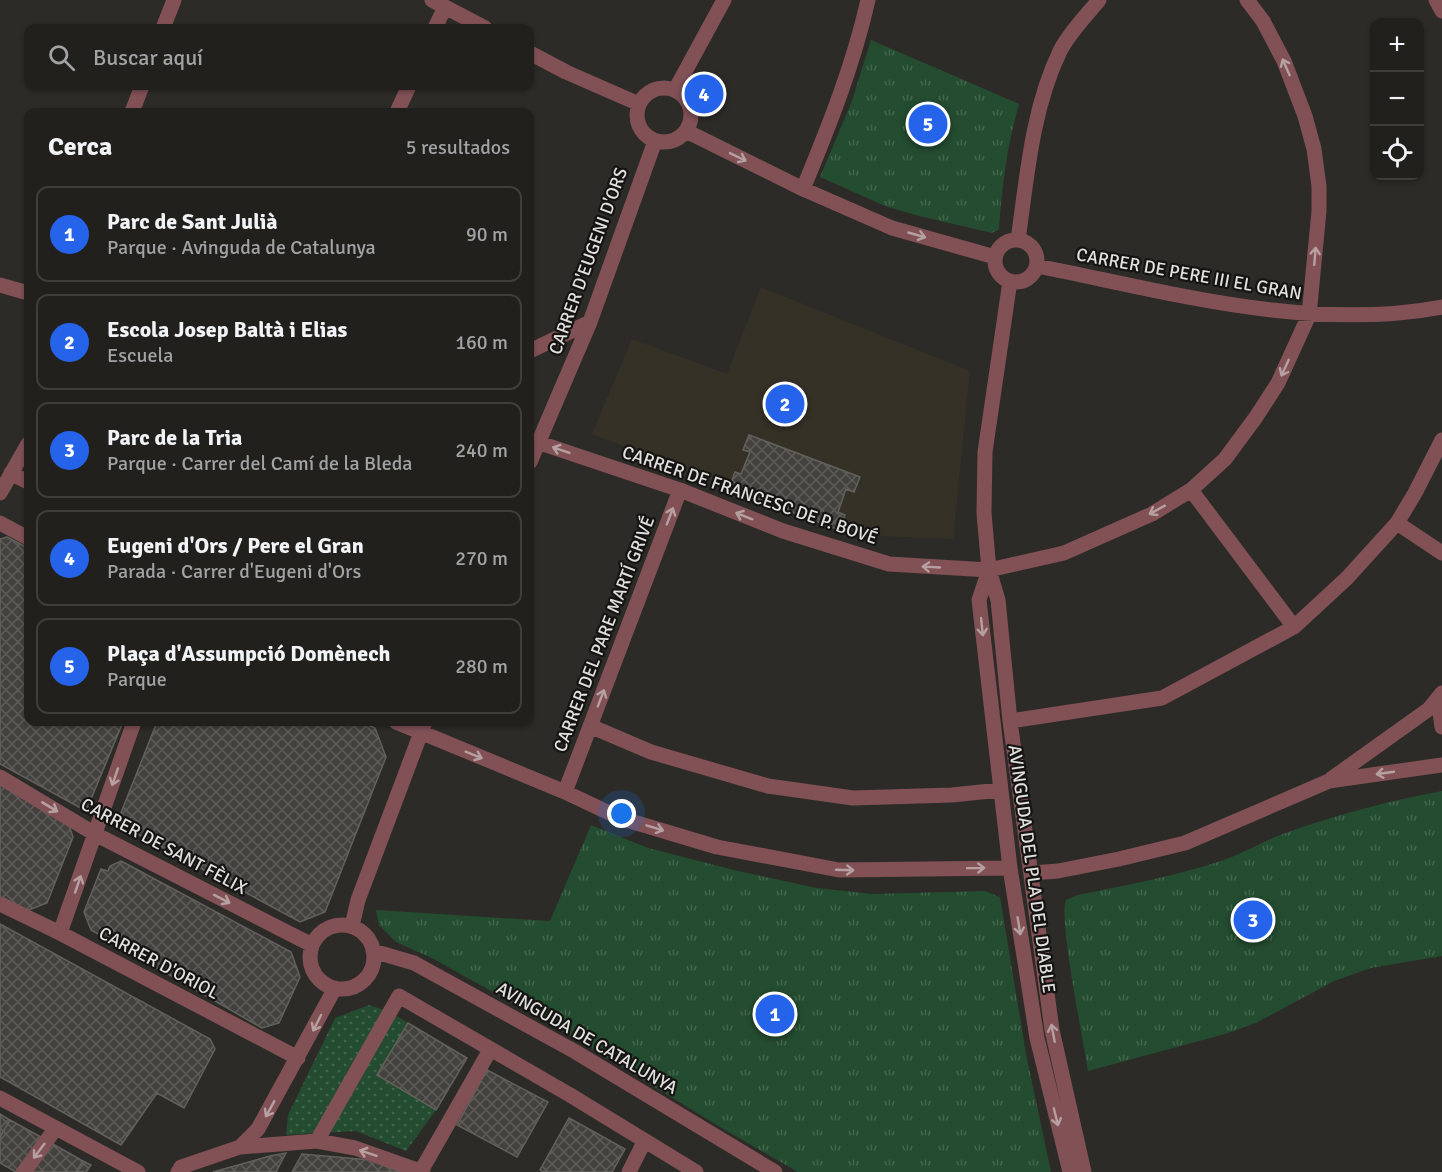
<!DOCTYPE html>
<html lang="es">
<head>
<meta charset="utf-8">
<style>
  :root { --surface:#22201d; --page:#2a2826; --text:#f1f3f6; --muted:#a2a3a4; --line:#3f3e3b; --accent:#2563eb }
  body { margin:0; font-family:Signika,sans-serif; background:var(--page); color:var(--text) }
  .controls { position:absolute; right:18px; top:18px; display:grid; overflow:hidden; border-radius:12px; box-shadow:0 2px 4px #0004 }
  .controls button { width:54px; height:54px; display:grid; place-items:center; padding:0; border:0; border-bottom:2px solid var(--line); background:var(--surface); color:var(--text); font:30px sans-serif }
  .you { position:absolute; left:622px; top:814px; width:21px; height:21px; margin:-15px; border:4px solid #fff; border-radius:50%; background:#1a73e8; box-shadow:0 0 0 9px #1a73e833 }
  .badge { display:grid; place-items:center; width:39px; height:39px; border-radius:50%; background:var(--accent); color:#fff; font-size:20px; font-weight:700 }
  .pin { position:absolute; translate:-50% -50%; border:3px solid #fff; box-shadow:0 2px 6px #0006 }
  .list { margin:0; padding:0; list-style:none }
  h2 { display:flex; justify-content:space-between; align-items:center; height:78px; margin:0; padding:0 24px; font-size:26px }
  h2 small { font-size:20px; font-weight:400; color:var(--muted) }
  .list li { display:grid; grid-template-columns:39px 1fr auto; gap:18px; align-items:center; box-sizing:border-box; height:96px; margin:0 12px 12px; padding:0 12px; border:2px solid var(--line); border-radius:12px }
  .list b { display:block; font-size:22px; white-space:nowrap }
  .list p { margin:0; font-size:20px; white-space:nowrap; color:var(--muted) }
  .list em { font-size:20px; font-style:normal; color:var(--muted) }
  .icon { flex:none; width:33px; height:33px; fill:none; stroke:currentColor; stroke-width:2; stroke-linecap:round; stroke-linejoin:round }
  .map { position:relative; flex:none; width:1442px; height:1172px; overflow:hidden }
  .search { position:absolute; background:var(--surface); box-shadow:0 2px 4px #0004; left:24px; top:24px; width:510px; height:66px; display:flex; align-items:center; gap:15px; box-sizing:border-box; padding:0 21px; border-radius:12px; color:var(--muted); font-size:22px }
  .panel { position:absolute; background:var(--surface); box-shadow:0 2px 4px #0004; left:24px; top:108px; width:510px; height:618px; border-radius:12px }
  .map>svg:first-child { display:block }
  .built { fill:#363127 }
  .grass { fill:url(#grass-dots) }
  .park { fill:url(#park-tufts) }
  .building { fill:url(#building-cross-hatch); stroke:#63615c; stroke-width:1.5 }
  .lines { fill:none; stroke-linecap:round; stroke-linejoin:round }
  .minor { stroke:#815156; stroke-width:15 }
  .oneway { stroke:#b6a0a1 }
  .labels { text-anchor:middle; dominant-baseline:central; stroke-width:4.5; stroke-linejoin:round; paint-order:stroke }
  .street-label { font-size:18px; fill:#e2e1de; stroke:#151412 }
</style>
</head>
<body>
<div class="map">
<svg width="1442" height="1172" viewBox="0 0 1442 1172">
  <defs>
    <pattern id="grass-dots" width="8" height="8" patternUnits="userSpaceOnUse" patternTransform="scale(1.5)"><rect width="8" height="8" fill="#244c30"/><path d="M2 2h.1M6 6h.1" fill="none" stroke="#44664e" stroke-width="1.8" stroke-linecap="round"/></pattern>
    <pattern id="park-tufts" width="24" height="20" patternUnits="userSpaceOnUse" patternTransform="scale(1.5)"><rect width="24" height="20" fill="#244c30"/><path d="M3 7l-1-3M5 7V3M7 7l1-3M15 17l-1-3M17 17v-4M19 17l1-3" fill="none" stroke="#44664e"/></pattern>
    <pattern id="building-cross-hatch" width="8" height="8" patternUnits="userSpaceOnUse" patternTransform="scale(1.5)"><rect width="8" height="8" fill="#44423e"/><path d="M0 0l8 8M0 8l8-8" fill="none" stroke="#5f5d59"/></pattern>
  </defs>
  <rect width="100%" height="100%" fill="#2d2b27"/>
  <path class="built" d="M761,287l209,84 -17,168 -99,-4 -262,-101 40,-95 95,35z"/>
  <path class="grass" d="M369,1005l21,7 18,11 -31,52 59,35 -30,41 -50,-20 -70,4 2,-20 47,-97z"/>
  <path class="park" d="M871,40l148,64c-12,42 -17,82 -20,125l-7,4 -73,-17 -34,-10 -65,-29 32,-76z
    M1442,791v165l-71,12 -37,13 -78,42 -31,11 -137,37c-4,-27 -30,-154 -22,-171l12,-5c49,-10 98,-19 146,-35 21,-7 39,-19 59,-26 52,-19 105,-33 159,-43z
    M591,825l57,23 90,23 79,17 56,6 112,-3 15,6 26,157 25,118h-253l-78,-45 -142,-87 -146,-82 -36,-16 -17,-17 -3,-15 174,11z"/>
  <path class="building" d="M749,435l111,42 -6,15 -8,-3 -8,23 7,3 -6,15 -110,-42 6,-16 6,2 9,-22 -7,-2z
    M7,537l21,11v174h95l-37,89 -86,-47v-225z
    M157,722h205l13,6 11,29 -61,155 -25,10 -183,-99z
    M0,781l66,36 7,20 -26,66 -26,10 -21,-11z
    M121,861l170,91 9,25 -21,46 -17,5 -171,-98 -7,-18 17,-43 7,2 2,-5z
    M0,924l210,115 5,10 -31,59 -27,-15 -36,52 -121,-68z
    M408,1023l59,35 -31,52 -59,-35z
    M487,1070l61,32 -31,55 -60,-32z
    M0,1114l10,6 -10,17z
    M569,1118l56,31 -13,23h-69l-3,-2z
    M10,1120l31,17 -25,35 -16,-9v-26z
    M51,1143l32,18 -7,11h-46z
    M286,1153l-10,19h-63l57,-16z
    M302,1154l68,6 30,12h-108z
    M83,1161l8,4 -5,7h-10z"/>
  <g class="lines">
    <path class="minor" d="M432,0l53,28
      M1436,0l6,11
      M163,28l11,-28
      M435,28l10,-21
      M530,53l36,19 73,32
      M637 115a27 27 0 1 1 54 0a27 27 0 1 1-54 0Z
      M675,90l49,-90
      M132,112l10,-26
      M397,112l12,-26
      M686,131l117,58 89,39 103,29
      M803,189c26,-63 50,-123 65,-189
      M995 261a21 21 0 1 1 42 0a21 21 0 1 1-42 0Z
      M1018,240c9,-63 14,-131 42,-189 9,-18 26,-35 39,-51
      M1037,266c132,26 270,66 405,41
      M1010,281l-25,171 -1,61 5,57 9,30 12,121 42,309 32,142
      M0,285l28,8
      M530,351l60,-29
      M537,442l143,48 103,41 106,33 100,6 75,-17 88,-39 39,-24 34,-31 31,-42 22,-34 31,-68 10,-104v-25l-5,-37 -9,-33 -21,-55 -21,-40 -16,-21
      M530,462l60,-140 65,-181
      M11,473l17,9
      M1191,490l103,137
      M0,493l28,-49
      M0,523l28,15
      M1397,523l45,30
      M989,570l-10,30 31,268 27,170 33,134
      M1438,698l4,29
      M1010,721l152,-23 132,-71 53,-49 50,-55 18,-30 27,-53
      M396,722l169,70 55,26 97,29 122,23 171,-2
      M590,726l61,26 117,34 85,12 99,-3 48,-5
      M0,777l95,57 217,111
      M1331,779l98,-70 13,-16
      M565,792l115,-302
      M1032,873l26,-2 61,-12 66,-16 144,-62 113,-16
      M0,904l60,29 238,125
      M310 957a32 32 0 1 1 64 0a32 32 0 1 1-64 0Z
      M352,926l6,-26 67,-178
      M60,933l74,-211
      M373,951l41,12 160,88 201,121
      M0,1098l138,74
      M317,1141l82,-145 171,99 126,77
      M240,1147l77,-6 38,7 68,24
      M421,1171l69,-121
      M24,1172l31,-43
      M178,1172l3,-5 59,-20 18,-18 77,-141
      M629,1172l15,-30"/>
  </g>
  <defs><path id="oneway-shaft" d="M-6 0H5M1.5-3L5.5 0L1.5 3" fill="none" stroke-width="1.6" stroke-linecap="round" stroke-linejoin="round" transform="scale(1.5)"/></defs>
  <g class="oneway">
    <use href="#oneway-shaft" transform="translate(1286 67) rotate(-114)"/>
    <use href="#oneway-shaft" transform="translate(738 157) rotate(26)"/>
    <use href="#oneway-shaft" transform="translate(917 235) rotate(16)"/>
    <use href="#oneway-shaft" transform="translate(1315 256) rotate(-85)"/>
    <use href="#oneway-shaft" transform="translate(1285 368) rotate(115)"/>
    <use href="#oneway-shaft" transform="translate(561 450) rotate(-161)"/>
    <use href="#oneway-shaft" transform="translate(1157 510) rotate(151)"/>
    <use href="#oneway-shaft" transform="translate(670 516) rotate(-69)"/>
    <use href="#oneway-shaft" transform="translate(744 516) rotate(-158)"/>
    <use href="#oneway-shaft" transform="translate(931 567) rotate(-177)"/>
    <use href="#oneway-shaft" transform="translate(982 627) rotate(84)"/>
    <use href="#oneway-shaft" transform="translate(601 698) rotate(-69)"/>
    <use href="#oneway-shaft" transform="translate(474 755) rotate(22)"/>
    <use href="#oneway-shaft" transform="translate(1385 773) rotate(172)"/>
    <use href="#oneway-shaft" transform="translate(115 777) rotate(109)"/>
    <use href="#oneway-shaft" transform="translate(50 807) rotate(31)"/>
    <use href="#oneway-shaft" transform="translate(655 828) rotate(17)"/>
    <use href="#oneway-shaft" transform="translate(976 868) rotate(-1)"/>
    <use href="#oneway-shaft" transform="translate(845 870) rotate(2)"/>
    <use href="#oneway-shaft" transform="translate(78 884) rotate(-71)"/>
    <use href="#oneway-shaft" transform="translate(222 899) rotate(27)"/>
    <use href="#oneway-shaft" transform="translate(1019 926) rotate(81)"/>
    <use href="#oneway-shaft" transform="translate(317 1023) rotate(117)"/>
    <use href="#oneway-shaft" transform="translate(1053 1033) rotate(-101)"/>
    <use href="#oneway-shaft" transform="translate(270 1109) rotate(119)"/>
    <use href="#oneway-shaft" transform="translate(1056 1117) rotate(76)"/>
    <use href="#oneway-shaft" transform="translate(39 1151) rotate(127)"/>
    <use href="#oneway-shaft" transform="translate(368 1153) rotate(-161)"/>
  </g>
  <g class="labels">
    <g class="street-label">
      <text transform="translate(588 261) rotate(-70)">CARRER D'EUGENI D'ORS</text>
      <text transform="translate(1189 274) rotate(10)">CARRER DE PERE III EL GRAN</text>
      <text transform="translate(750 495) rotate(19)">CARRER DE FRANCESC DE P. BOVÉ</text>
      <text transform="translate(604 634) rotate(-69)">CARRER DEL PARE MARTÍ GRIVÉ</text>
      <text transform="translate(164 846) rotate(28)">CARRER DE SANT FÈLIX</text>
      <text transform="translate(1032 869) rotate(82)">AVINGUDA DEL PLA DEL DIABLE</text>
      <text transform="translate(159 963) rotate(28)">CARRER D'ORIOL</text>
      <text transform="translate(587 1038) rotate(30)">AVINGUDA DE CATALUNYA</text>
    </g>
  </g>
</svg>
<div class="controls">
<button>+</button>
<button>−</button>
<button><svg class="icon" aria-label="locate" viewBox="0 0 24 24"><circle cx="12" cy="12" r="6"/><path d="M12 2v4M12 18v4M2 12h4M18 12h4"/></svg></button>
</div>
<div class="you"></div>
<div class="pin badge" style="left:775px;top:1014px">1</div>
<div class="pin badge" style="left:785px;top:404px">2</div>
<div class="pin badge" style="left:1253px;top:920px">3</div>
<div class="pin badge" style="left:704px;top:94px">4</div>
<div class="pin badge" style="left:928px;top:124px">5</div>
<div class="search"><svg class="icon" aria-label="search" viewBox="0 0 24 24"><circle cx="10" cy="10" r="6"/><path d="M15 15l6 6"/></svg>Buscar aquí</div>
<section class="panel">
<h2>Cerca<small>5 resultados</small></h2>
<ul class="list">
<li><span class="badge">1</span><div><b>Parc de Sant Julià</b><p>Parque · Avinguda de Catalunya</p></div><em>90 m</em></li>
<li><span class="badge">2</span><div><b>Escola Josep Baltà i Elias</b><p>Escuela</p></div><em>160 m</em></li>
<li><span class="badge">3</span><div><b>Parc de la Tria</b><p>Parque · Carrer del Camí de la Bleda</p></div><em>240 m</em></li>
<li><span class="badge">4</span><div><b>Eugeni d'Ors / Pere el Gran</b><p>Parada · Carrer d'Eugeni d'Ors</p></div><em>270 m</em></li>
<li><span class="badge">5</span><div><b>Plaça d'Assumpció Domènech</b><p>Parque</p></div><em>280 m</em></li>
</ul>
</section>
</div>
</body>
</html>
